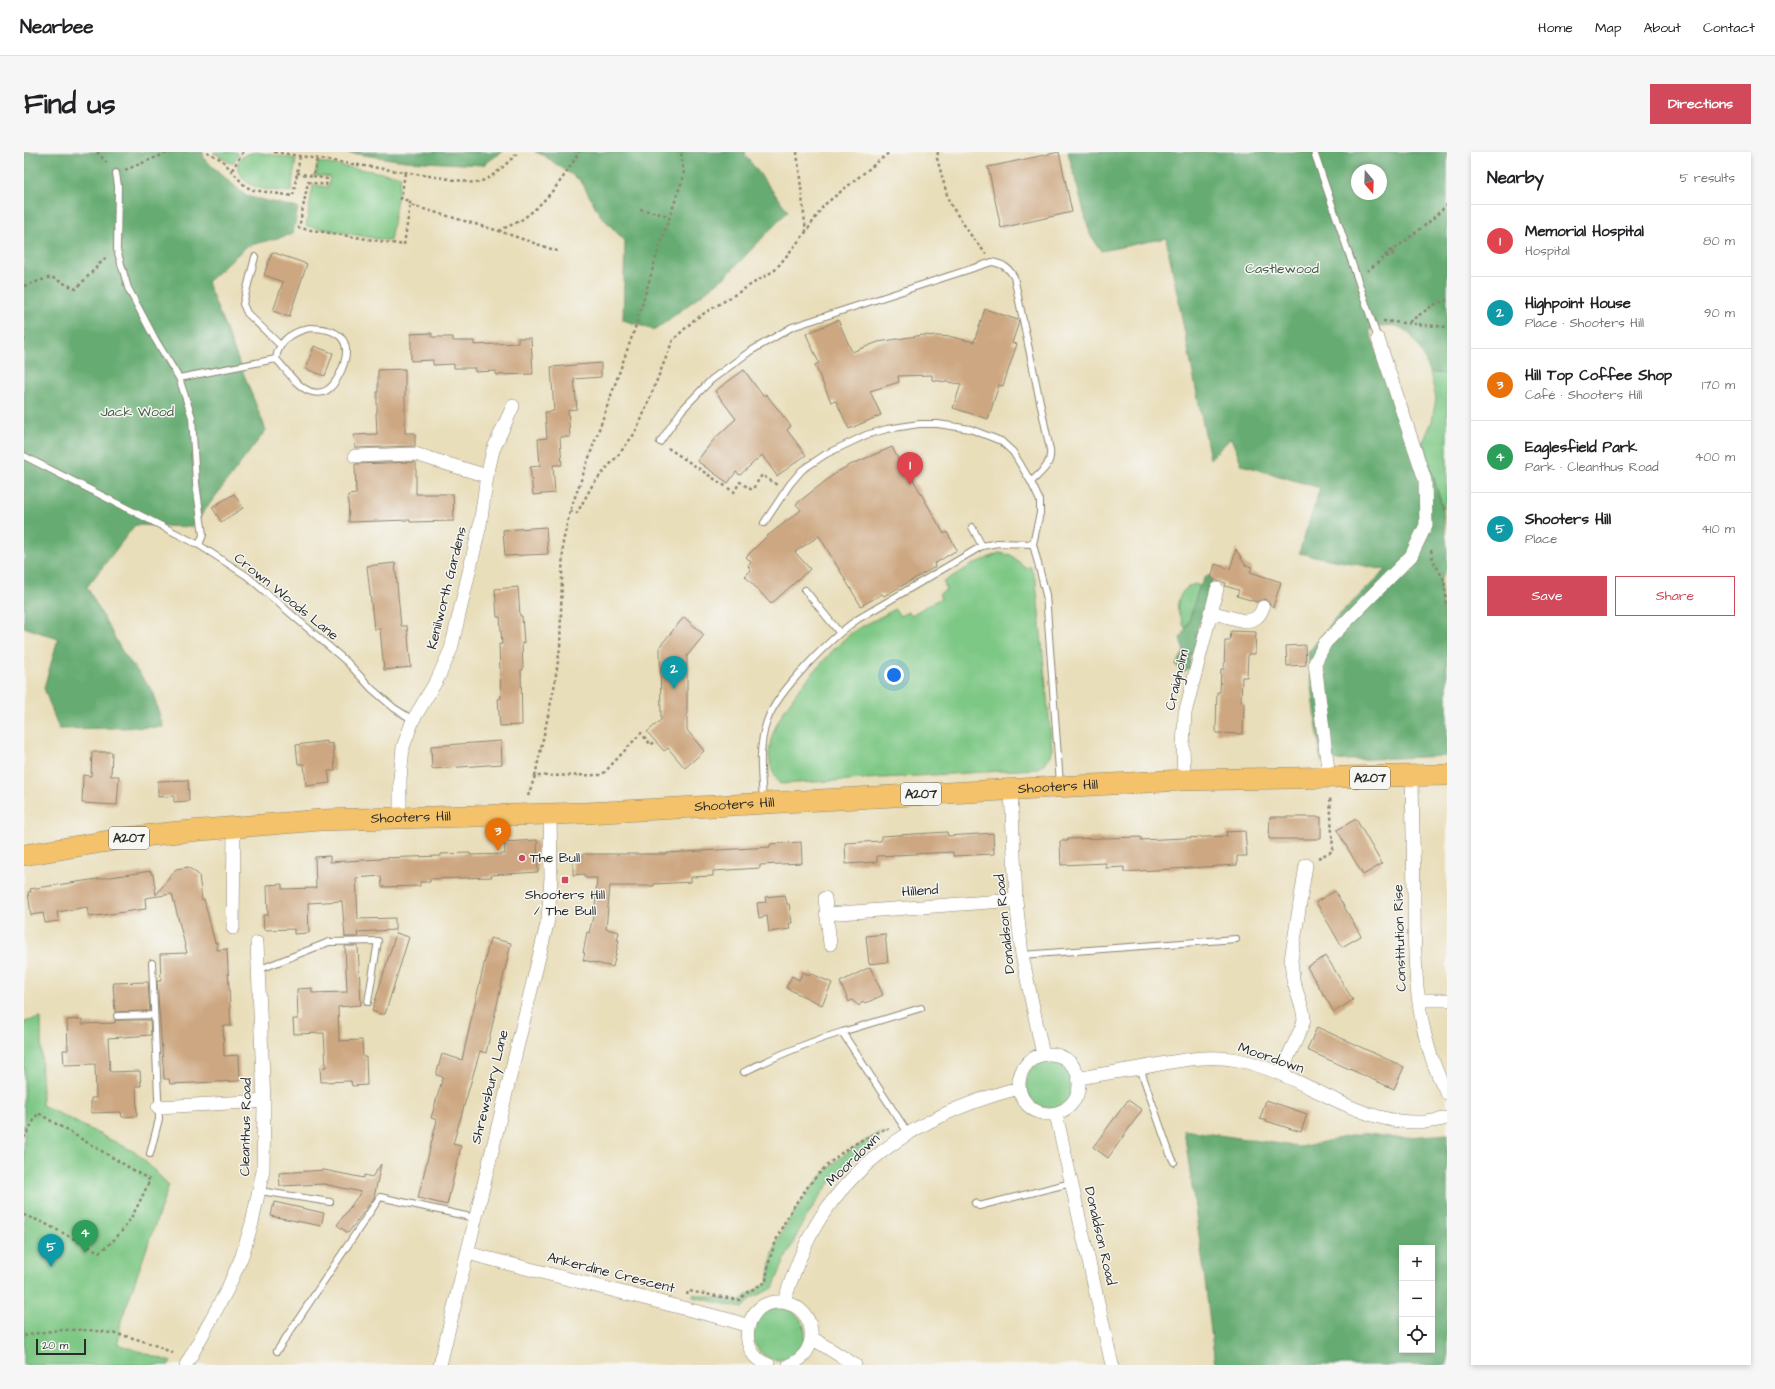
<!DOCTYPE html>
<html lang="en">
<head>
<meta charset="utf-8">
<style>
  :root { --surface:#fff; --page:#f6f6f6; --text:#202124; --muted:#757577; --line:#e0e0e0; --accent:#d1495b }
  body { margin:0; font-family:"Architects Daughter",sans-serif; background:var(--page); color:var(--text) }
  .controls { position:absolute; right:12px; bottom:12px; display:grid; overflow:hidden; border-radius:0px; box-shadow:0 2px 6px #0003 }
  .controls button { width:36px; height:36px; display:grid; place-items:center; padding:0; border:0; border-bottom:1px solid var(--line); background:var(--surface); color:var(--text); font:20px sans-serif }
  .compass { position:absolute; left:1327px; top:12px; width:36px; height:36px; border-radius:50%; background:var(--surface); box-shadow:0 2px 6px #0003; rotate:161deg }
  .scale { position:absolute; left:12px; bottom:10px; width:50px; box-sizing:border-box; padding-left:4px; border:2px solid #2b2b2b; border-top:0; font-size:11px; line-height:14px; white-space:nowrap; color:#2b2b2b; -webkit-text-stroke:3px #f6f6f2; paint-order:stroke }
  .you { position:absolute; left:870px; top:523px; width:14px; height:14px; margin:-10px; border:3px solid #fff; border-radius:50%; background:#1a73e8; box-shadow:0 0 0 6px #1a73e833 }
  .badge { display:grid; place-items:center; width:26px; height:26px; border-radius:50%; background:var(--accent); color:#fff; font-size:13px; font-weight:700 }
  .pin { position:absolute; translate:-50% -33px; filter:drop-shadow(0 1px 2px #0008) }
  .pin::after { content:''; position:absolute; top:21px; width:14px; height:12px; background:inherit; clip-path:polygon(0 0,100% 0,50% 100%) }
  .list { margin:0; padding:0; list-style:none }
  h2 { display:flex; justify-content:space-between; align-items:center; height:52px; margin:0; padding:0 16px; font-size:17px }
  h2 small { font-size:13px; font-weight:400; color:var(--muted) }
  .list li { display:grid; grid-template-columns:26px 1fr auto; gap:12px; align-items:center; box-sizing:border-box; height:72px; padding:0 16px; border-top:1px solid var(--line) }
  .list b { display:block; font-size:15px; white-space:nowrap }
  .list p { margin:0; font-size:13px; white-space:nowrap; color:var(--muted) }
  .list em { font-size:13px; font-style:normal; color:var(--muted) }
  .actions { display:flex; gap:8px; padding:12px 16px }
  .actions a { flex:1; padding:9px 0; border:1px solid var(--accent); border-radius:0px; text-align:center; font-size:14px; color:var(--accent) }
  .actions .main { background:var(--accent); color:#fff }
  .icon { flex:none; width:22px; height:22px; fill:none; stroke:currentColor; stroke-width:2; stroke-linecap:round; stroke-linejoin:round }
  .map { position:relative; flex:none; width:1423px; height:1213px; overflow:hidden; border-radius:0px }
  header { display:flex; align-items:center; gap:24px; box-sizing:border-box; height:56px; padding:0 20px; background:var(--surface); border-bottom:1px solid var(--line) }
  header strong { font-size:19px }
  nav { display:flex; gap:22px; margin-inline-start:auto; font-size:14px }
  .intro { display:flex; align-items:center; justify-content:space-between; box-sizing:border-box; height:96px; padding:0 24px }
  h1 { margin:0; font-size:28px }
  .button { padding:10px 18px; border-radius:0px; background:var(--accent); color:#fff; font-size:14px; font-weight:700 }
  main { display:flex; gap:24px; padding:0 24px }
  aside { flex:1; background:var(--surface); border-radius:0px; box-shadow:0 2px 6px #0003 }
  .map>svg:first-child { display:block }
  .green { fill:#7ec885; stroke:#547a58 }
  .forest { fill:#66ac72; stroke:#486c4e; fill-rule:evenodd }
  .building { fill:#cda781 }
  .lines { fill:none; stroke-linecap:round; stroke-linejoin:round }
  .service-casing { stroke:#8a8472; stroke-width:8 }
  .minor-casing { stroke:#8a8472; stroke-width:14 }
  .primary-casing { stroke:#8a8472; stroke-width:22 }
  .path { stroke:#8a8472; stroke-width:2.5; stroke-dasharray:3 3; stroke-linecap:butt }
  .service { stroke:#fff; stroke-width:6 }
  .minor { stroke:#fff; stroke-width:13 }
  .primary { stroke:#f3c26a; stroke-width:21 }
  .poi-dot { fill:#d1495b; stroke:#f6f6f2; stroke-width:1.5 }
  .labels { text-anchor:middle; dominant-baseline:central; stroke-width:3; stroke-linejoin:round; paint-order:stroke }
  .shield { fill:#f6f6f2; stroke:#686867; stroke-width:1 }
  .shield-label { font-size:13px; font-weight:bold; fill:#2b2b2b }
  .park-label { font-size:14px; fill:#445a46; stroke:#f6f6f2 }
  .street-label { font-size:14px; fill:#2b2b2b; stroke:#f6f6f2 }
  .poi-label { font-size:14px; fill:#2b2b2b; stroke:#f6f6f2; text-anchor:start }
</style>
</head>
<body>
<header>
<strong>Nearbee</strong>
<nav><a>Home</a><a>Map</a><a>About</a><a>Contact</a></nav>
</header>
<div class="intro"><h1>Find us</h1><a class="button">Directions</a></div>
<main>
<div class="map">
<svg width="1423" height="1213" viewBox="0 0 1423 1213">
  <rect width="100%" height="100%" fill="#f6f6f2"/>
  <filter id="ink" filterUnits="userSpaceOnUse"><feTurbulence type="fractalNoise" baseFrequency=".025" numOctaves="2"/><feDisplacementMap in="SourceGraphic" scale="8" xChannelSelector="R" yChannelSelector="G"/><feConvolveMatrix kernelMatrix="1 2 1 2 8 2 1 2 1" color-interpolation-filters="sRGB"/></filter>
  <filter id="wash" filterUnits="userSpaceOnUse"><feTurbulence type="fractalNoise" baseFrequency=".012" numOctaves="4" result="noise"/><feDisplacementMap in="SourceGraphic" scale="16" xChannelSelector="R" yChannelSelector="G"/><feGaussianBlur stdDeviation="0.9" result="paint"/><feColorMatrix in="noise" values="0 0 0 0 0 0 0 0 0 0 0 0 0 0 0 0 0 1.4 0 .05"/><feComposite in="paint" operator="in"/></filter>
  <g filter="url(#wash)">
    <rect width="100%" height="100%" fill="#e9deba"/>
    <path class="green" d="M189,0h24l1,3 -5,8h-3z
      M232,0l40,7 -5,33c-17,-2 -43,-1 -51,-18 -2,-3 -3,-8 -2,-12 4,-7 11,-9 18,-10z
      M294,10l83,14 -11,65 -84,-15 7,-41 15,2 2,-10 -15,-2z
      M1406,220l17,2v125l-4,11 -20,-68 9,-21 4,-23z
      M975,401l12,2 16,14 3,-3 6,15 16,168c-2,11 -7,16 -17,20l-255,15c-31,-39 12,-87 38,-117 11,-12 26,-30 39,-38 13,-7 26,-13 38,-20l5,7 8,-4 3,3 30,-17 -2,-4 8,-5 -4,-7 29,-17z
      M1171,432l5,2 -11,37 -4,5 -3,-5v-3c-10,-12 -2,-33 13,-36z
      M17,866l1,87 95,48 32,32 -48,136 -3,23 53,18 -2,3h-145v-343z
      M1002 932a24 24 0 1 1 48 0a24 24 0 1 1-48 0Z
      M860,979c-2,4 -37,32 -45,41 -31,36 -48,72 -66,116l-22,10 -9,10 -49,-11v-3l47,8 7,-7 21,-12c2,-12 3,-24 7,-36 5,-15 14,-27 23,-40 27,-40 43,-54 86,-76z
      M729 1182a26 26 0 1 1 52 0a26 26 0 1 1-52 0Z"/>
    <path class="forest" d="M0,0h179l1,7 42,37 52,12 -5,26 -46,12 -40,36 59,148 -74,97 -57,-2 -48,62 36,66 29,37 11,37 -104,2 -15,-41 14,-49 -34,-12z
      M319,0h159l-19,13 -78,-4z
      M511,0h211l-1,3 43,56 -63,66 -70,53 -32,-10 2,-79 -25,-26 -19,-34 -38,-26z
      M1044,0h379v222l-17,-2c-12,-30 -23,-58 -61,-42l41,116 13,-4 20,68 4,40v17l-7,14 7,65v110l-126,5 -13,-108 27,-34 51,-49 -87,-17 21,-65 -78,-23 -11,-27 -21,21 -44,-221 -65,13 -11,-17zM1333,18h24v24h-24z
      M1183,423l3,1 2,4 -1,15 -4,5 -6,18 1,3 -3,2 -3,11 2,6 -7,15 -2,14 -6,4 -7,-8 8,-13 -4,-14c4,-4 4,-6 6,-11 9,-17 8,-37 21,-52z
      M1160,978l117,17 62,-14 33,5 51,-4v231h-232l-12,-101zM1378,1096h30v102h-30z"/>
    <g id="blocks">
      <path class="building" d="M1035,0l13,60 -71,16 -13,-61z
        M248,100l35,12 -18,53 -16,-6 10,-29 -19,-7z
        M961,157l33,11 1,2 -7,21 5,1 -14,42 -4,-1 -11,34 -35,-11 8,-24 -29,-4v-5l-34,1 1,6 -29,9 11,24 -32,14 -13,-28 -5,1 -16,-37 4,-2 -13,-29 32,-14 14,32 26,-10 45,-7 29,2 22,5z
        M408,181v4h21v4h21v4l44,-2v-5h13l2,36 -37,1v-4l-21,1v-4h-21v-4l-21,1v-5l-22,1v-27z
        M290,194l19,7 -8,23 -19,-7z
        M577,211v14l-27,2 3,30 -9,1 2,27h-10l2,28h-9l2,28 -22,2 -3,-28 10,-1 -2,-27 9,-1 -2,-26 9,-1 -3,-44z
        M381,217v64h10v13l-60,2 -1,-13 23,-1 -1,-21h1v-21h1v-22z
        M720,218l19,26 3,-2 25,32 -4,4 19,25 -29,21 -15,-21 -22,20 -4,-3 -8,11 -31,-22 18,-23 21,-19 -21,-28z
        M868,295l7,14 3,-1 42,74 3,-2 10,18 -23,14 1,3 -51,29 -2,-2 -21,12 -42,-70 -24,16 15,17 -39,35 -26,-28 6,-6 -3,-4 3,-4 -5,-5 20,-20 35,-27 -5,-6 41,-32 13,-7z
        M390,310l2,1v31h37l1,27 -44,1v-2l-61,2 -1,-27 8,-1 -1,-30z
        M210,342l9,14 -22,14 -9,-15z
        M522,375l2,27 -43,2 -2,-26z
        M1212,397l9,16 7,2 -2,5 31,10 -8,25 -8,-8 -8,3 -20,-6 2,-6 -14,-4 1,-3 -15,-4 4,-15 15,5z
        M371,411l6,63h6l4,41 -27,3 -4,-41h-6l-7,-63z
        M494,435l2,29h2l2,27h-2l1,27h-2l1,55 -22,1 -2,-27 3,-1 -2,-54h3l-2,-27h-3l-2,-28z
        M660,465l20,18 -17,21v74l17,21 -19,17 -17,-20 -4,3 -17,-19 14,-12 -1,-74z
        M1207,479l25,1 -1,22h-7l-1,23h-5l-1,25 3,1 -1,31 -27,-1 1,-41h3l1,-23h3l1,-28h5z
        M1281,493l1,20 -19,1 -1,-20z
        M303,589v3l6,-1 2,28h-7l2,12 -24,3 -2,-22h-6l-2,-19z
        M477,589l1,23 -70,5 -1,-23z
        M68,600h20l-1,24h8l-2,29 -35,-2 1,-28 8,1z
        M164,628l1,21 -15,1v-6l-16,1v-16z
        M1246,665h51v22h-52z
        M1332,667l26,45 -19,11 -26,-45z
        M1221,679l2,25h-10v9l-113,7v-5l-18,1v-5l-45,2 -1,-24h8v-2l73,-2v3l86,-4 -1,-4z
        M923,680l1,4 45,-3 1,21 -41,2v-4l-76,4v6l-31,2 -1,-21 36,-2v-5z
        M513,688l1,32 -47,3 1,2 -62,2v3h-10v4l-38,1 -1,-11 -25,2 2,41 37,-1v12l-38,2 1,5h-13l-3,-36 -34,2 1,30 -15,1v-5l-30,1 -1,-15h5l-1,-30 15,-1v5l34,-1 -1,-31 15,-1v6l51,-3v-1l60,-2v-2l29,-1v2l35,-1 -1,-12z
        M777,690l1,21 -42,2v3l-47,3v5l-22,1v5l-37,2v2h-44l-4,43 13,3 -2,8h2l-6,27 -30,-7 2,-7h-2l4,-21 2,1 6,-24 2,-31h-12v-4l-12,1v-18h10v-3h84v-1l103,-6v-3z
        M164,715l11,8 3,25 2,-1 11,44h2v7l10,-1 4,77h-8l1,30 15,-1 1,26 -70,3 -1,-5h-5l-7,-98h4l-1,-27 27,-1 -15,-59 -27,4 1,11 -8,1 -49,7 -2,-10 -30,5 2,9 -14,2 -2,-10 -12,2 -3,-23h3l-1,-3 121,-18v3h2l3,21 20,-26z
        M1311,739l26,45 -19,11 -26,-45z
        M761,743l2,9h2l3,19h-3l1,6 -21,3 -2,-16 -8,2 -2,-15 9,-1 -1,-5z
        M372,781l13,4 -24,77h-5l-8,-3z
        M861,782l3,28 -19,2 -3,-28z
        M466,786l21,5 -25,110 -6,-2 -27,93 8,2 -14,59 -29,-7 19,-78 -6,-2 12,-41 -7,-2 6,-21 20,6z
        M321,794h13l3,59 -23,2 1,34 23,-1 1,17h3l1,28 -15,1 -1,-5 -30,1 -1,-14 6,-1 -2,-34 -30,1 -1,-15h5l-1,-30 15,-1v5l35,-1z
        M1302,804l27,44 -19,12 -27,-45z
        M846,815l13,28 -15,7 -7,1 -2,3 -7,-6 -3,2 -9,-20z
        M779,820l6,3 1,-2 22,10 -10,22 -36,-17 6,-12 7,4z
        M124,830l2,29 -35,1 -2,-29z
        M58,867v5l33,-1v-3h35l1,15 -43,3 2,34 30,-1 1,15h-5l1,30 -15,1 -1,-5 -30,1v-15h5l-1,-34 -31,1 -1,-15h5l-1,-30z
        M1293,875l87,40 -10,22 -87,-39z
        M1104,948l14,10 -34,48 -15,-11z
        M1242,948l41,14 -6,18 -41,-13z
        M357,1012l-7,34 -26,35 -11,-8 24,-33 -37,-8 -44,2 -1,-13 45,-3 40,8v-3l8,2z
        M250,1050l50,11 -3,13 -50,-10z"/>
    </g>
  </g>
  <g filter="url(#ink)">
    <use href="#blocks" fill-opacity="0" stroke="#8a8472" stroke-width="1"/>
    <g class="lines">
      <g class="service-casing">
        <path id="service" d="M1290,0l64,187
          M92,21l2,13 -1,64 11,38 27,51 24,39 13,39 4,66 7,52 -4,10
          M231,105l-12,47 4,9 33,32
          M285,176c29,0 45,11 33,41 -6,14 -15,29 -33,22 -14,-6 -23,-22 -33,-32 2,-18 17,-27 33,-31z
          M155,226l97,-19
          M636,290l22,-32 29,-30 38,-28 43,-25 200,-65c11,2 17,6 22,15l36,173c2,15 -9,22 -19,32
          M0,304l175,89 48,31 100,86 25,27 22,19 19,12
          M740,371l26,-39 12,-14 24,-16 40,-19 21,-6 32,-5h19l32,5 31,12 12,11 18,30 9,19v12l-7,31 13,51 14,189
          M948,375l10,19
          M781,438l34,42
          M739,647c-2,-26 -5,-53 4,-78 10,-30 65,-84 91,-102l124,-73 16,-3 35,1
          M998,803l214,-16
          M234,818l71,-28 49,-1 -10,61
          M93,864l37,-1
          M818,880l79,-24
          M1116,916l30,86 4,8
          M720,920c32,-16 64,-30 98,-40l66,101
          M126,1002l9,-35 -7,-156
          M236,1039l70,11
          M951,1051l4,3 92,-23
          M253,1199l103,-154 95,21"/>
      </g>
      <g class="minor-casing">
        <path id="minor" d="M331,304l60,-2 72,22
          M1186,460l34,9c11,-1 16,-4 19,-14
          M1388,625c1,39 1,79 2,119 0,66 0,137 33,197
          M1305,626l-14,-115 10,-20 86,-87 15,-31 -1,-45 -47,-141
          M1160,628l-1,-35 2,-32 32,-124
          M987,637l5,111 6,55 21,100
          M376,666v-39l3,-32 10,-27 25,-42 13,-29 29,-124 7,-49 6,-26 20,-44
          M801,746l5,46
          M802,762l190,-14
          M209,776l1,-102
          M1395,848h28
          M995 932a30 30 0 1 1 60 0a30 30 0 1 1-60 0Z
          M1256,922l21,-45 3,-9 -1,-9 -10,-31 -2,-20 15,-95
          M1056,926c21,-4 43,-7 65,-11 31,-6 62,-13 93,-7 73,15 131,79 209,58
          M134,955l106,-6
          M1032,962l56,251
          M443,1101l263,67 18,6
          M760,1150c10,-32 22,-64 41,-91 47,-67 117,-103 194,-123
          M788,1186l43,27
          M162,1213l41,-75 15,-34 10,-33 11,-52 1,-70 -7,-158
          M416,1213l108,-445 3,-43 -1,-63
          M745,1213c-33,-10 -26,-61 7,-63 39,-2 49,50 13,63"/>
      </g>
      <g class="primary-casing">
        <g id="primary">
          <path id="s1" d="M0,703l103,-17 51,-6 143,-12 265,-7 598,-33 263,-5"/>
        </g>
      </g>
      <path class="path" d="M73,0l12,13
        M183,0l15,8 23,26 8,4 40,6 7,-40
        M250,0l201,31c19,-4 30,-19 44,-31
        M773,0l9,80
        M914,0l-1,6 12,44 21,32 16,20
        M101,18l44,-18
        M208,18l11,-18
        M273,21l16,3 4,-17
        M381,21l-4,26 9,2v4
        M289,24l14,3 -1,6 -18,-3 -9,46 105,17 6,-40 89,26 61,21
        M616,57l29,7
        M475,79c7,-4 15,-7 22,-11 24,-16 44,-43 58,-68
        M1361,104l3,-5 6,-2
        M1362,105l6,-2 3,-5
        M1343,119l62,-49 18,-17
        M0,134l27,-9 25,12 31,-33
        M1359,169l64,6
        M1385,170l26,-18 12,-4
        M644,296l66,44 6,-10 12,8 10,-15 15,10
        M546,359l7,2 16,-29 26,-30 16,-21 6,-13 32,-80 22,-21 80,-49 31,-38 18,-27 66,-53
        M1407,398l2,10 11,20 3,24
        M511,624l19,-88 6,-40 3,-106 7,-31 65,-183 23,-77 26,-76 -3,-23
        M504,644l7,-20 67,-1 39,-42 10,12 3,-3
        M1294,706l15,-7 -3,-54
        M0,986l14,-25 112,67c-14,29 -23,53 -51,72l-57,-30 -18,-7
        M663,1143l1,-4 51,9 7,-7 20,-11c3,-43 34,-93 66,-121 16,-15 35,-24 55,-33l1,2
        M0,1184c52,-13 103,-5 151,18"/>
      <use href="#service" class="service"/>
      <use href="#minor" class="minor"/>
      <use href="#primary" class="primary"/>
    </g>
  </g>
  <g class="poi-dot">
    <circle cx="498" cy="706" r="4"/>
    <rect x="537" y="724" width="8" height="8" rx="2"/>
  </g>
  <g class="labels">
    <g class="shield">
      <rect x="1326" y="615" width="40" height="22" rx="3"/>
      <rect x="877" y="631" width="40" height="22" rx="3"/>
      <rect x="85" y="675" width="40" height="22" rx="3"/>
    </g>
    <g class="shield-label">
      <text x="1346" y="626">A207</text>
      <text x="897" y="642">A207</text>
      <text x="105" y="686">A207</text>
    </g>
    <g class="park-label">
      <text x="1258" y="117">Castlewood</text>
      <text x="113" y="260">Jack Wood</text>
    </g>
    <g class="street-label">
      <text transform="translate(423 436) rotate(-76)">Kenilworth Gardens</text>
      <text transform="translate(262 445) rotate(39)">Crown Woods Lane</text>
      <text transform="translate(1153 528) rotate(-77)">Craigholm</text>
      <text stroke="none"><textPath href="#s1" startOffset="1037">Shooters Hill</textPath></text>
      <text stroke="none"><textPath href="#s1" startOffset="713">Shooters Hill</textPath></text>
      <text stroke="none"><textPath href="#s1" startOffset="389">Shooters Hill</textPath></text>
      <text transform="translate(896 739) rotate(-4)">Hillend</text>
      <text transform="translate(981 772) rotate(-96)">Donaldson Road</text>
      <text transform="translate(1376 786) rotate(-92)">Constitution Rise</text>
      <text transform="translate(1247 906) rotate(19)">Moordown</text>
      <text transform="translate(466 935) rotate(-76)">Shrewsbury Lane</text>
      <text transform="translate(222 975) rotate(-89)">Cleanthus Road</text>
      <text transform="translate(829 1008) rotate(-44)">Moordown</text>
      <text transform="translate(1076 1084) rotate(77)">Donaldson Road</text>
      <text transform="translate(587 1121) rotate(14)">Ankerdine Crescent</text>
    </g>
    <g class="poi-label">
      <text x="506" y="706">The Bull</text>
      <text x="541" y="743" text-anchor="middle">Shooters Hill<tspan x="541" dy="16">/ The Bull</tspan></text>
    </g>
  </g>
</svg>
<div class="controls">
<button>+</button>
<button>−</button>
<button><svg class="icon" aria-label="locate" viewBox="0 0 24 24"><circle cx="12" cy="12" r="6"/><path d="M12 2v4M12 18v4M2 12h4M18 12h4"/></svg></button>
</div>
<svg class="compass" viewBox="-18 -18 36 36"><path d="M0-13l5 13h-10z" fill="#e53935"/><path d="M0 13l5-13h-10z" fill="#757577"/></svg>
<div class="scale">20 m</div>
<div class="you"></div>
<div class="pin badge" style="left:886px;top:333px;background:#e0444e">1</div>
<div class="pin badge" style="left:650px;top:537px;background:#0f9aa8">2</div>
<div class="pin badge" style="left:474px;top:699px;background:#e8710a">3</div>
<div class="pin badge" style="left:61px;top:1101px;background:#2e9e5b">4</div>
<div class="pin badge" style="left:27px;top:1115px;background:#0f9aa8">5</div>
</div>
<aside>
<h2>Nearby<small>5 results</small></h2>
<ul class="list">
<li><span class="badge" style="background:#e0444e">1</span><div><b>Memorial Hospital</b><p>Hospital</p></div><em>80 m</em></li>
<li><span class="badge" style="background:#0f9aa8">2</span><div><b>Highpoint House</b><p>Place · Shooters Hill</p></div><em>90 m</em></li>
<li><span class="badge" style="background:#e8710a">3</span><div><b>Hill Top Coffee Shop</b><p>Café · Shooters Hill</p></div><em>170 m</em></li>
<li><span class="badge" style="background:#2e9e5b">4</span><div><b>Eaglesfield Park</b><p>Park · Cleanthus Road</p></div><em>400 m</em></li>
<li><span class="badge" style="background:#0f9aa8">5</span><div><b>Shooters Hill</b><p>Place</p></div><em>410 m</em></li>
</ul>
<div class="actions"><a class="main">Save</a><a>Share</a></div>
</aside>
</main>
</body>
</html>
